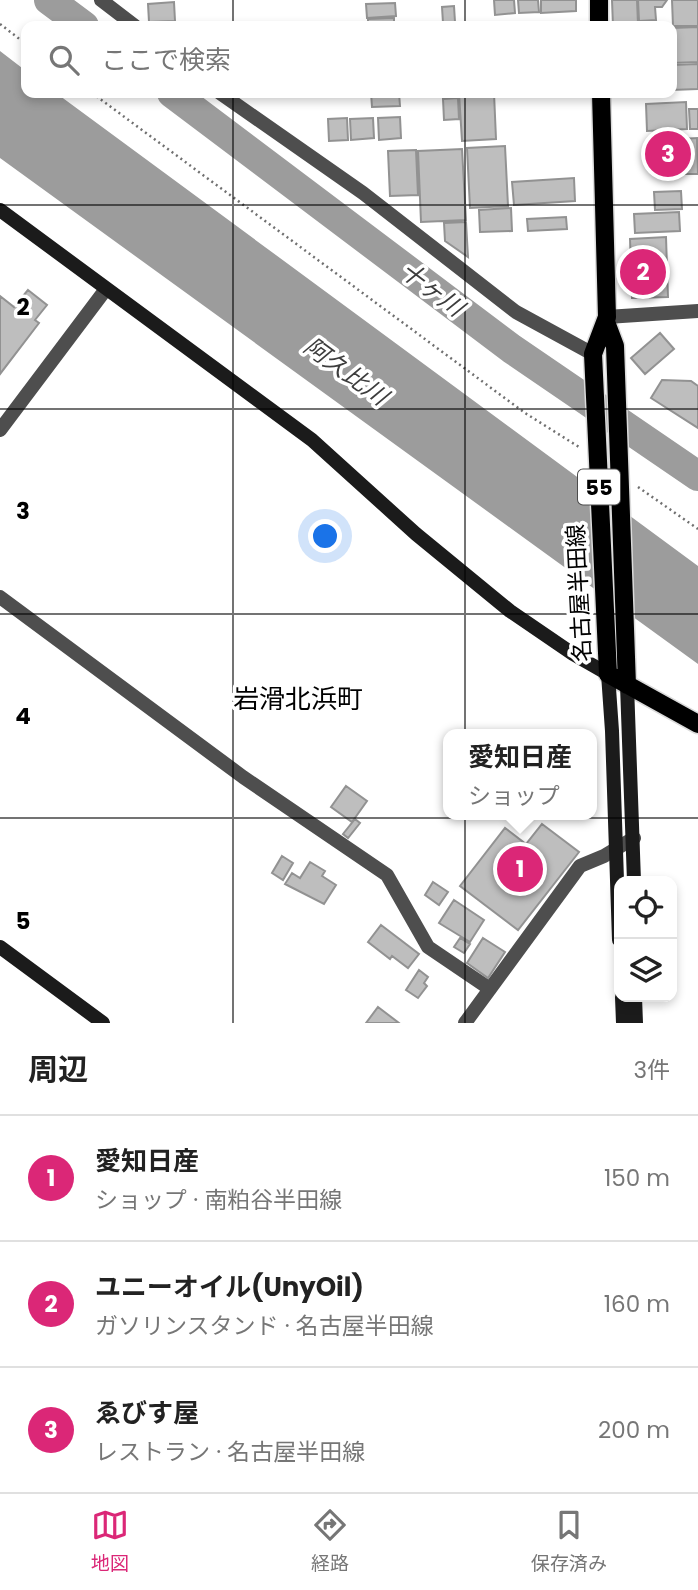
<!DOCTYPE html>
<html lang="ja">
<head>
<meta charset="utf-8">
<style>
  :root { --surface:#fff; --page:#f6f6f6; --text:#222; --muted:#767676; --line:#e0e0e0; --accent:#db2777 }
  body { margin:0; font-family:Poppins,"Noto Sans JP",sans-serif; background:var(--page); color:var(--text) }
  .controls { position:absolute; right:21px; bottom:21px; display:grid; overflow:hidden; border-radius:14px; box-shadow:0 4px 10px #0003 }
  .controls button { width:63px; height:63px; display:grid; place-items:center; padding:0; border:0; border-bottom:2px solid var(--line); background:var(--surface); color:var(--text); font:35px sans-serif }
  .you { position:absolute; left:326px; top:537px; width:24px; height:24px; margin:-18px; border:5px solid #fff; border-radius:50%; background:#1a73e8; box-shadow:0 0 0 10px #1a73e833 }
  .badge { display:grid; place-items:center; width:46px; height:46px; border-radius:50%; background:var(--accent); color:#fff; font-size:23px; font-weight:700 }
  .pin { position:absolute; translate:-50% -50%; border:4px solid #fff; box-shadow:0 2px 7px #0006 }
  .popup { position:absolute; left:443px; top:729px; width:154px; height:91px; box-sizing:border-box; display:grid; place-content:center; border-radius:14px; background:var(--surface); filter:drop-shadow(0 2px 5px #0005); font-size:23px; white-space:nowrap; color:var(--muted) }
  .popup b { font-size:26px; color:var(--text) }
  .popup::after { content:''; position:absolute; left:50%; top:100%; margin-left:-14px; border:14px solid transparent; border-top-color:var(--surface) }
  .list { margin:0; padding:0; list-style:none }
  h2 { display:flex; justify-content:space-between; align-items:center; height:91px; margin:0; padding:0 28px; font-size:30px }
  h2 small { font-size:23px; font-weight:400; color:var(--muted) }
  .list li { display:grid; grid-template-columns:46px 1fr auto; gap:21px; align-items:center; box-sizing:border-box; height:126px; padding:0 28px; border-top:2px solid var(--line) }
  .list b { display:block; font-size:26px; white-space:nowrap }
  .list p { margin:0; font-size:23px; white-space:nowrap; color:var(--muted) }
  .list em { font-size:23px; font-style:normal; color:var(--muted) }
  .icon { flex:none; width:38px; height:38px; fill:none; stroke:currentColor; stroke-width:2; stroke-linecap:round; stroke-linejoin:round }
  .map { position:relative; flex:none; width:698px; height:1023px; overflow:hidden }
  .search { position:absolute; background:var(--surface); box-shadow:0 4px 10px #0003; left:21px; right:21px; top:21px; height:77px; display:flex; align-items:center; gap:18px; box-sizing:border-box; padding:0 24px; border-radius:14px; color:var(--muted); font-size:26px }
  .sheet { height:469px; background:var(--surface) }
  nav { display:flex; justify-content:space-around; align-items:center; box-sizing:border-box; height:98px; border-top:2px solid var(--line); background:var(--surface); font-size:19px; color:var(--muted) }
  nav a { display:grid; justify-items:center; gap:4px }
  nav .on { color:var(--accent) }
  .map>svg:first-child { display:block }
  .water { fill:#9c9c9c }
  .lines { fill:none; stroke-linecap:round; stroke-linejoin:round }
  .river { stroke:#9c9c9c; stroke-width:30 }
  .building { fill:#bebebe; stroke:#929292; stroke-width:2 }
  .primary-casing { stroke:#dbdbdb; stroke-width:21 }
  .path { stroke:#707070; stroke-width:2.5; stroke-dasharray:2 3.5; stroke-linecap:butt }
  .street { stroke:#4e4e4e; stroke-width:14 }
  .secondary { stroke:#1b1b1b; stroke-width:14 }
  .primary { stroke:#000; stroke-width:18 }
  .grid { fill:none; stroke:#000; stroke-width:2; stroke-opacity:0.55 }
  .labels { text-anchor:middle; dominant-baseline:central; stroke-width:7; stroke-linejoin:round; paint-order:stroke }
  .shield { fill:#fff; stroke:#4c4c4c; stroke-width:2 }
  .shield-label { font-size:21px; font-weight:bold; fill:#000 }
  .street-label { font-size:23px; fill:#000; stroke:#fff }
  .water-label { font-size:24px; font-style:italic; fill:#3d3d3d; stroke:#fff }
  .quarter-label { font-size:26px; fill:#000; stroke:#fff }
  .grid-label { font-size:23px; text-anchor:middle; font-weight:bold; fill:#000; stroke:#fff; stroke-width:7; stroke-linejoin:round; paint-order:stroke }
</style>
</head>
<body>
<div class="map">
<svg width="698" height="1023" viewBox="0 0 698 1023">
  <rect width="100%" height="100%" fill="#fff"/>
  <path class="water" d="M0,51l26,20v22h30l642,473v98l-698,-506z"/>
  <g class="lines">
    <path class="river" d="M49,0l35,26
      M172,93l340,256 186,127"/>
  </g>
  <path class="building" d="M494,0h20l1,13 -20,2z
    M518,0h20l1,12 -20,1z
    M541,0h35v11l-35,2z
    M612,0h25l1,24h-8v2h-17z
    M638,0h29l-5,7h-7l1,13 -17,1z
    M672,0h26v26h-25z
    M174,2l1,19 -26,1 -1,-18z
    M395,3l1,13 -29,2 -1,-14z
    M454,6l1,16 -12,1 -1,-16z
    M394,18v8h-26v-7z
    M344,22l1,4h-22v-3z
    M454,24v2h-31z
    M698,27v35l-26,1v-35z
    M698,64v25l-26,1v-25z
    M371,93h28l1,13 -28,1z
    M420,93h37v1l-37,2z
    M459,93h35l2,46 -34,2z
    M458,98l1,21 -15,1 -1,-21z
    M686,102l1,27 -40,2 -1,-27z
    M689,109h9v20h-8z
    M400,117l1,21 -22,2 -1,-22z
    M347,118l1,22 -19,1 -1,-22z
    M373,118l1,20 -23,2 -1,-21z
    M657,136h21v36l-20,1z
    M697,138l1,36h-15l-2,-35z
    M505,146l3,60 -38,2 -3,-60z
    M462,149l4,71 -45,2 -3,-71z
    M416,150l2,45 -28,1 -2,-45z
    M574,178l1,23 -61,4 -2,-23z
    M681,191l1,18 -27,1 -1,-18z
    M511,208l1,23 -32,1 -1,-22z
    M679,212l1,19 -45,2 -1,-19z
    M566,217l1,12 -39,2 -1,-12z
    M466,222l2,35 -23,-16 -1,-18z
    M666,237l2,60 -36,1 -2,-59z
    M28,290l19,15 -12,15 4,3 -39,51v-78l14,11z
    M660,333l14,16 -29,25 -14,-16z
    M662,380l29,1 7,5v42l-47,-30z
    M346,786l21,15 -15,21 -21,-15z
    M355,819l5,4 -12,15 -5,-4z
    M542,824l37,28 -61,78 -58,-44 45,-58 21,16z
    M282,856l11,7 -10,17 -11,-7z
    M310,862l15,9 -3,5 14,9 -12,19 -39,-20 7,-11 8,5z
    M433,882l15,10 -9,13 -14,-10z
    M454,900l30,20 -14,22 -31,-19z
    M381,925l38,29 -11,14 -16,-12 -2,3 -22,-17z
    M460,938l10,6 -6,9 -10,-6z
    M483,938l22,14 -17,26 -21,-15z
    M419,970l9,7 -4,6 3,3 -9,12 -12,-8z
    M378,1007l21,16h-33z"/>
  <g class="lines">
    <g class="primary-casing">
      <path id="primary" d="M599,0v26
        M601,93l6,224 -14,37 15,320 90,50
        M606,322l9,24 12,339"/>
    </g>
    <path class="path" d="M0,24l26,20
      M92,93l433,320 54,34
      M638,487l60,42"/>
    <path class="street" d="M101,0l34,26
      M220,93l143,100 153,119 77,42
      M607,317l91,-6
      M0,430l106,-141
      M0,597l243,180 144,98 41,72 62,42
      M465,1023l115,-157 24,-10 30,-18"/>
    <path class="secondary" d="M0,210l312,230 104,94 94,77 63,43 35,20 4,57 7,209
      M627,685l7,196
      M0,947l103,76
      M622,997l1,26
      M635,997l1,26"/>
    <use href="#primary" class="primary"/>
  </g>
  <path class="grid" d="M233,0v26M465,0v26M233,93v930M465,93v930M0,205h698M0,409h698M0,614h698M0,818h698"/>
  <g class="labels">
    <rect class="shield" x="578" y="469.5" width="42" height="35" rx="5"/>
    <g class="shield-label">
      <text x="599" y="487">55</text>
    </g>
    <g class="street-label">
      <text transform="translate(579 593) rotate(-93)">名古屋半田線</text>
    </g>
    <g class="water-label">
      <text transform="translate(432 289) rotate(37)">十ヶ川</text>
      <text transform="translate(346 371) rotate(36)">阿久比川</text>
    </g>
    <g class="quarter-label">
      <text x="298" y="699">岩滑北浜町</text>
    </g>
  </g>
  <g class="grid-label">
    <text x="23" y="315">2</text>
    <text x="23" y="519">3</text>
    <text x="23" y="724">4</text>
    <text x="23" y="929">5</text>
  </g>
</svg>
<div class="controls">
<button><svg class="icon" aria-label="locate" viewBox="0 0 24 24"><circle cx="12" cy="12" r="6"/><path d="M12 2v4M12 18v4M2 12h4M18 12h4"/></svg></button>
<button><svg class="icon" aria-label="layers" viewBox="0 0 24 24"><path d="M12 4l9 5-9 5-9-5zM3 14l9 5 9-5"/></svg></button>
</div>
<div class="you"></div>
<div class="pin badge" style="left:520px;top:869px">1</div>
<div class="popup"><b>愛知日産</b>ショップ</div>
<div class="pin badge" style="left:643px;top:272px">2</div>
<div class="pin badge" style="left:668px;top:154px">3</div>
<div class="search"><svg class="icon" aria-label="search" viewBox="0 0 24 24"><circle cx="10" cy="10" r="6"/><path d="M15 15l6 6"/></svg>ここで検索</div>
</div>
<section class="sheet">
<h2>周辺<small>3件</small></h2>
<ul class="list">
<li><span class="badge">1</span><div><b>愛知日産</b><p>ショップ · 南粕谷半田線</p></div><em>150 m</em></li>
<li><span class="badge">2</span><div><b>ユニーオイル(UnyOil)</b><p>ガソリンスタンド · 名古屋半田線</p></div><em>160 m</em></li>
<li><span class="badge">3</span><div><b>ゑびす屋</b><p>レストラン · 名古屋半田線</p></div><em>200 m</em></li>
</ul>
</section>
<nav>
<a class="on"><svg class="icon" aria-label="map" viewBox="0 0 24 24"><path d="M3 6l6-2 6 2 6-2v14l-6 2-6-2-6 2zM9 4v14M15 6v14"/></svg>地図</a>
<a><svg class="icon" aria-label="directions" viewBox="0 0 24 24"><path d="M12 3l9 9-9 9-9-9zM9 14v-3h6M13 9l2 2-2 2"/></svg>経路</a>
<a><svg class="icon" aria-label="saved" viewBox="0 0 24 24"><path d="M7 4h10v16l-5-4-5 4z"/></svg>保存済み</a>
</nav>
</body>
</html>
